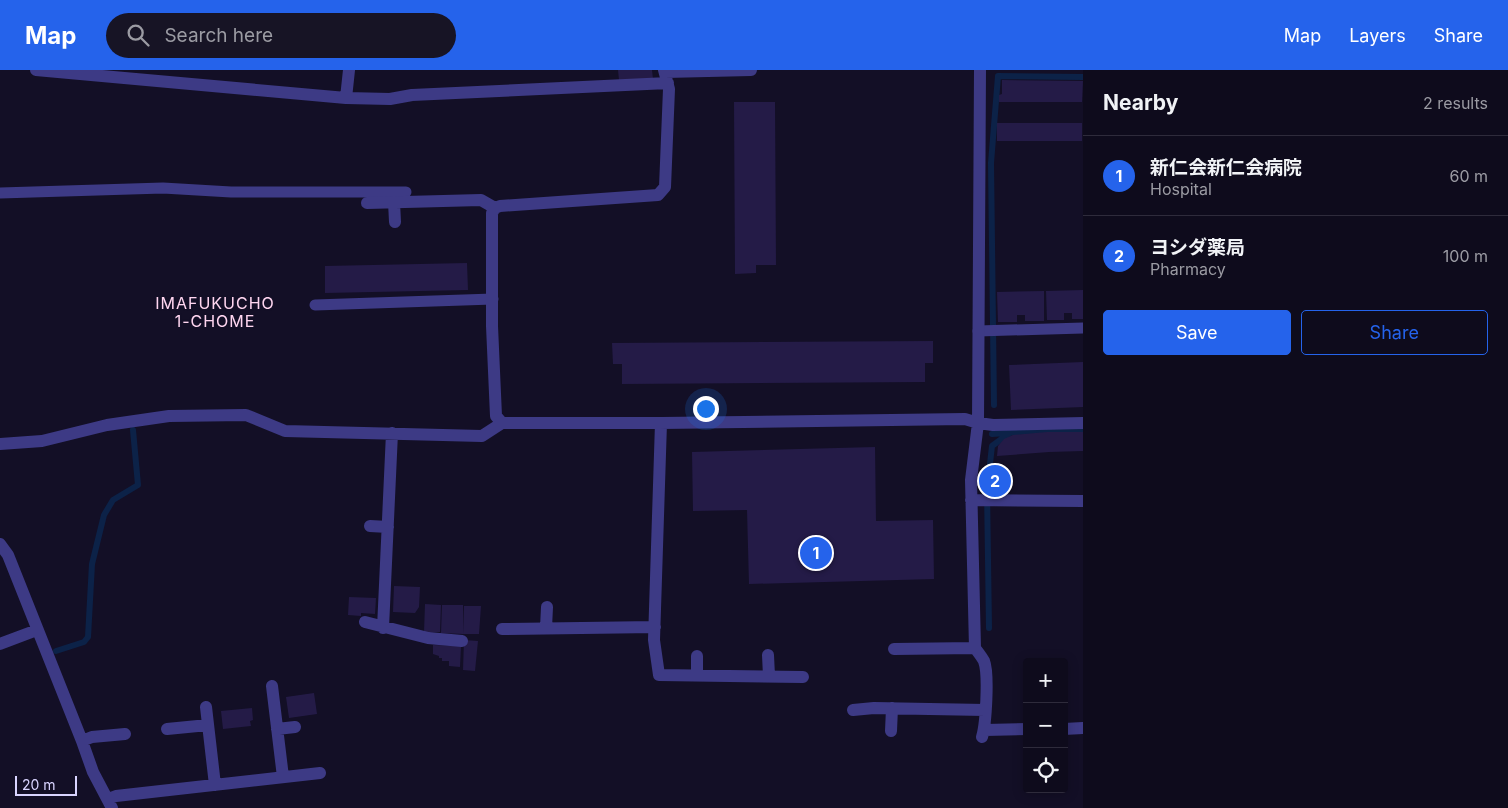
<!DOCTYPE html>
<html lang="en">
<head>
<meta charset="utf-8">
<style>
  :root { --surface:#0e0b1c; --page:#171425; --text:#f1f3f6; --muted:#9b9ba3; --line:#2e2b3b; --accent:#2563eb }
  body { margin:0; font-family:Inter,"Noto Sans JP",sans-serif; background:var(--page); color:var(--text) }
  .controls { position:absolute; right:15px; bottom:15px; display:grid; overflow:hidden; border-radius:5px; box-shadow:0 2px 12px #0003 }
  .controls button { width:45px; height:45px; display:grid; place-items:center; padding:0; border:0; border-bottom:1px solid var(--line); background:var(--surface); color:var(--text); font:25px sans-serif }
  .scale { position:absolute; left:15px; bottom:12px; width:62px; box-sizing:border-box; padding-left:5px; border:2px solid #d9d4ff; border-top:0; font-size:14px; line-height:18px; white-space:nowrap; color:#d9d4ff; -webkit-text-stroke:4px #130f26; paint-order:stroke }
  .you { position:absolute; left:705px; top:338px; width:18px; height:18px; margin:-12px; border:4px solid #fff; border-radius:50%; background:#1a73e8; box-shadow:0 0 0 8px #1a73e833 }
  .badge { display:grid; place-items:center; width:32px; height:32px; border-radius:50%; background:var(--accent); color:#fff; font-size:16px; font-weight:700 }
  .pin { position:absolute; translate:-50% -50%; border:2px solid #fff; box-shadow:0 1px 5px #0006 }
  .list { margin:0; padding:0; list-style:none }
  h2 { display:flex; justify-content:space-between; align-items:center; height:65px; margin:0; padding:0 20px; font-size:21px }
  h2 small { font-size:16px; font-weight:400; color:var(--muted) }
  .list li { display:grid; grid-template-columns:32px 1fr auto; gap:15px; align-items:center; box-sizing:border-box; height:80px; padding:0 20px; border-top:1px solid var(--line) }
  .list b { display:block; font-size:19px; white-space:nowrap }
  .list p { margin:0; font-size:16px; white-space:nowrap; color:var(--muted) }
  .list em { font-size:16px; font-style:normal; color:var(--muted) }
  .actions { display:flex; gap:10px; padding:15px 20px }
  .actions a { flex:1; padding:11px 0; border:1px solid var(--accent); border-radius:5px; text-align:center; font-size:18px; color:var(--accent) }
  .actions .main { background:var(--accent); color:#fff }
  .icon { flex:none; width:28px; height:28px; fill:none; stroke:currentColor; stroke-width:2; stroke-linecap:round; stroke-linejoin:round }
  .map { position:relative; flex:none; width:1083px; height:738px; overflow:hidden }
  header { display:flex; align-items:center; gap:30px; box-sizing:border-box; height:70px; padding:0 25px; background:var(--accent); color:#fff }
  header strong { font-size:24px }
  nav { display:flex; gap:28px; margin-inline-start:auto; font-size:18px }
  .search { width:350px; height:45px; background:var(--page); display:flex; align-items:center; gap:12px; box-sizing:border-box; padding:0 18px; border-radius:28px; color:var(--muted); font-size:19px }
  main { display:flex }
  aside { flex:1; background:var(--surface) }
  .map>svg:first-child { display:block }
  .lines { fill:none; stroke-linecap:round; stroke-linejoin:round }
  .stream { stroke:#0c2248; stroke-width:6 }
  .building { fill:#241b47 }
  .lane { stroke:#3d3a85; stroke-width:11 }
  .street { stroke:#3d3a85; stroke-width:12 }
  .labels { text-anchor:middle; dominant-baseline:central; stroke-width:4; stroke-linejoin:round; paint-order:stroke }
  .neighbourhood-label { font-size:16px; letter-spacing:1px; fill:#ffd6f0; stroke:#130f26 }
</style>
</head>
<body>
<header>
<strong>Map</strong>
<div class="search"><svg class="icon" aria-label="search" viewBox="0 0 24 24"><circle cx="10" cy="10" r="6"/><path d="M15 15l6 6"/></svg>Search here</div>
<nav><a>Map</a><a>Layers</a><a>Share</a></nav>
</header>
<main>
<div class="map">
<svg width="1083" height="738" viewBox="0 0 1083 738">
  <rect width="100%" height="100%" fill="#130f26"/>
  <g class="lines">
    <path class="stream" d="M994,335l-3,-242 7,-87 85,1
      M992,364l56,-4h35
      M989,558l-2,-138 5,-44 19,-14
      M56,581l28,-9 4,-5 4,-73 12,-49 9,-15 25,-15 -5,-55"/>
  </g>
  <path class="building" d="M618,0h34l1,9 -34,1z
    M1002,10l81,1 -1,21h-83v-7l3,-1z
    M734,32h41l1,163h-20v8l-21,1z
    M997,53h85v18h-85z
    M467,193l1,27 -143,3v-27z
    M1083,220v29h-11v-6h-8v7h-17l-1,-29z
    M1044,221v30h-19v-6h-8v7h-19l-1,-30z
    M933,271v22h-8v19l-303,2v-20h-9l-1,-21z
    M1083,292v45l-72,3 -2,-45z
    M1047,362h36v19l-34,1 -52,4 1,-10 6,-7 9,-4z
    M875,377l1,74 57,-1 1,59 -185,5 -2,-74 -54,1 -1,-59z
    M394,516l26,1 -1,20 -4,6 -22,-1z
    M349,527l27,1 -1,16 -14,-1v3l-13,-1z
    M425,534l16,1 -1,27h-16z
    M442,535h21v29l-22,-1z
    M464,536h17l-2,28h-16z
    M464,570l14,1 -3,30 -12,-1z
    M433,575l28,1 -1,21 -11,-1v-5h-7v-3h-3v-2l-6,-2z
    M314,623l3,21 -28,4 -3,-21z
    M252,638l1,12 -3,1 1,5 -28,3 -2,-18z"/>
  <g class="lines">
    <path class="lane" d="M0,123l163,-5 68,4h175
      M315,235l178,-6
      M978,261l105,-3"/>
    <path class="street" d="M36,0l310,28 44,1 22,-4 256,-12
      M980,0l-2,353 -7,57 4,168c3,4 7,9 9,13 5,13 2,63 -2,76
      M665,2l86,-2
      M346,28l3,-28
      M394,132l1,20
      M367,133l114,-3 14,8
      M502,353l-6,-7 -4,-90v-113l3,-5 5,-2 158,-11 7,-8 4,-98 -5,-19
      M661,353l-7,217 5,35 144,2
      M0,374l42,-3 65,-16 62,-9 77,-1 39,16 197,5 20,-13h159l304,-4 13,4 15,2 90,-2
      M971,430l112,1
      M370,456l18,1
      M0,474l8,11 74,186 11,31 19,36
      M365,552l63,16 34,3
      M383,558l9,-195
      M546,558l1,-21
      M502,559l153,-2
      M0,574l37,-14
      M894,579l81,-1
      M768,585l1,21
      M697,604v-18
      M272,616l11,91
      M206,637l9,78
      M853,640l21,-2 111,2
      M167,659l41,-4
      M277,659l18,-2
      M1064,659l19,-1
      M985,660l42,-1
      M891,661l1,-23
      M82,671l10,-4 33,-3
      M108,729l8,-3 204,-23"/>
  </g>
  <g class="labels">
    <g class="neighbourhood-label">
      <text x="215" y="233">IMAFUKUCHO<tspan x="215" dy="18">1-CHOME</tspan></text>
    </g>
  </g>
</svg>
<div class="controls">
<button>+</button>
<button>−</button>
<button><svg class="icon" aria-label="locate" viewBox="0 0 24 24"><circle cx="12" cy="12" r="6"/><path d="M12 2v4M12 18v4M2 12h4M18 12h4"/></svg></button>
</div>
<div class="scale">20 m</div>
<div class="you"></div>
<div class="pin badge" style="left:816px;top:483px">1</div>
<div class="pin badge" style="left:995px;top:411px">2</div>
</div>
<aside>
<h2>Nearby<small>2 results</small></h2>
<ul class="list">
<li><span class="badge">1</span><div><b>新仁会新仁会病院</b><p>Hospital</p></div><em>60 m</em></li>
<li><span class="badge">2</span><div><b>ヨシダ薬局</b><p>Pharmacy</p></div><em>100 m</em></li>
</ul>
<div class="actions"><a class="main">Save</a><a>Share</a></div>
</aside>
</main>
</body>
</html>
